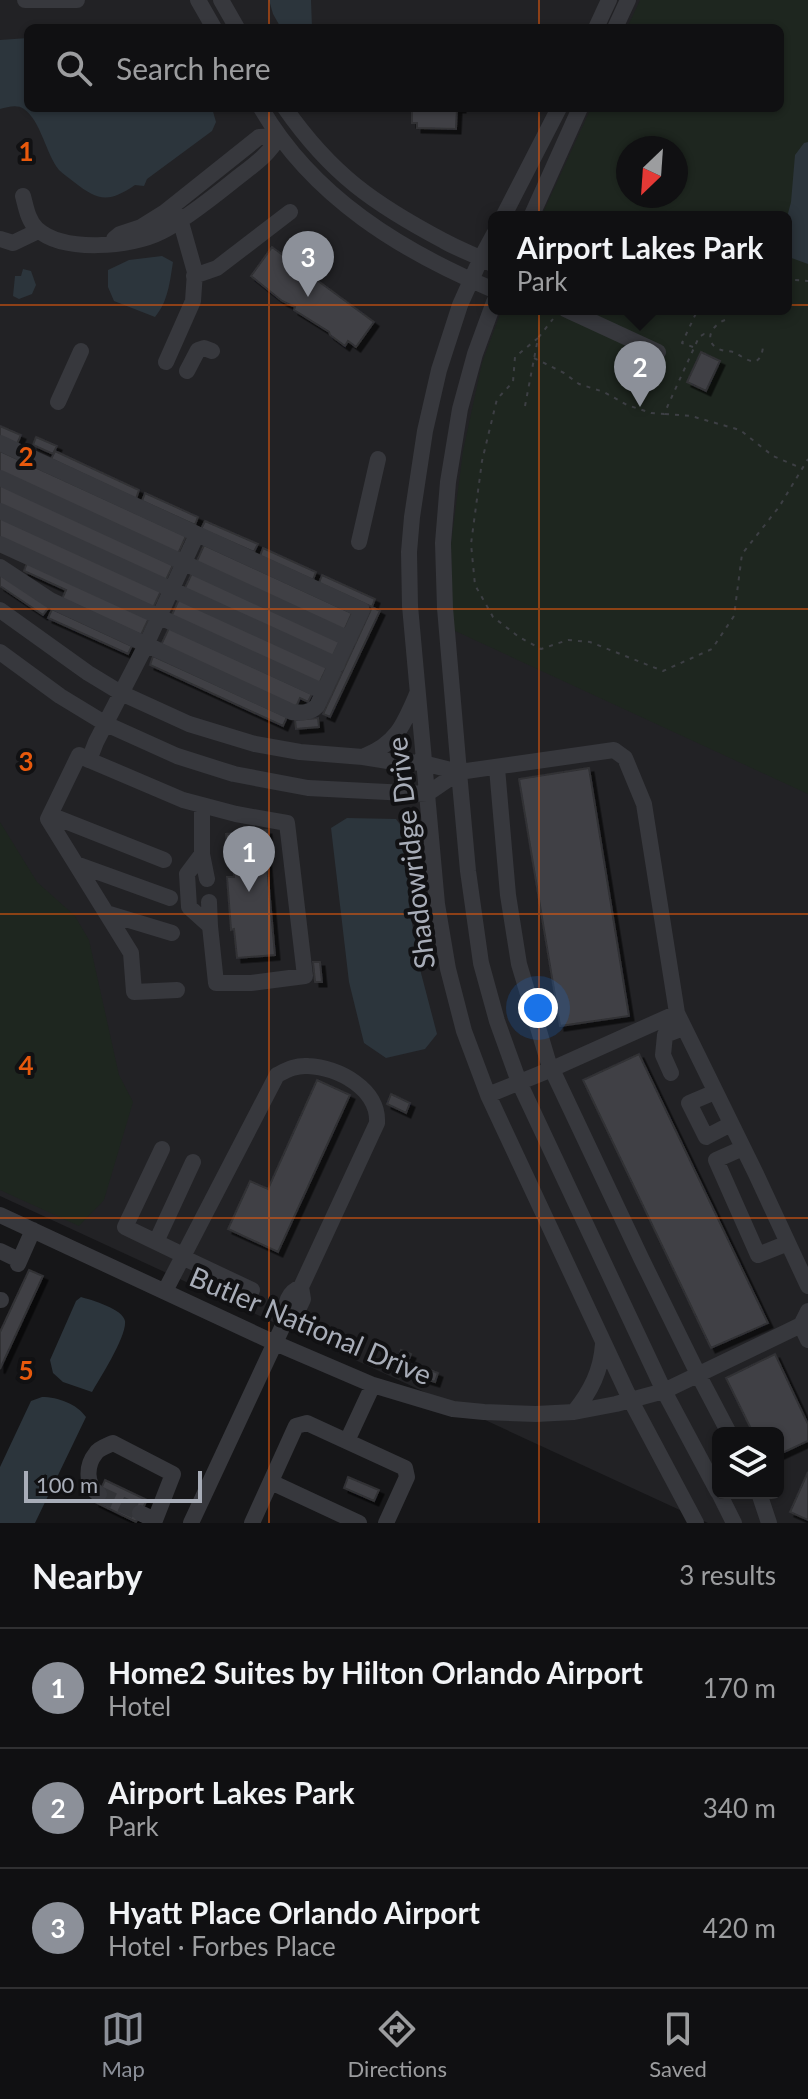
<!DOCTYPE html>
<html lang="en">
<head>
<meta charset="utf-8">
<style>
  :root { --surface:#101012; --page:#1e1e20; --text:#f1f3f6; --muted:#9c9d9f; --line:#303032; --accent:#8c9099 }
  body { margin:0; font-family:Lato,sans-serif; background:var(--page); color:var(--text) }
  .controls { position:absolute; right:24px; bottom:24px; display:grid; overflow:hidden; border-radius:12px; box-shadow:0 2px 6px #0004 }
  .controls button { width:72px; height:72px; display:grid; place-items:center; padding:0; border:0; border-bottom:2px solid var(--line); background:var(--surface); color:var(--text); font:40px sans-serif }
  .compass { position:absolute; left:616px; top:136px; width:72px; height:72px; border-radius:50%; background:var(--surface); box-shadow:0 2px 6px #0004; rotate:205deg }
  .scale { position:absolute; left:24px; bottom:20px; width:178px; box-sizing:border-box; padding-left:8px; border:4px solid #a8adb8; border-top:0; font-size:22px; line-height:28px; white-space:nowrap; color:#a8adb8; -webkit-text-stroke:6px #111113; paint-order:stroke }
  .you { position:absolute; left:538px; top:1008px; width:28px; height:28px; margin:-20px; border:6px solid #fff; border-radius:50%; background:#1a73e8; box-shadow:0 0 0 12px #1a73e833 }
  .badge { display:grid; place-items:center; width:52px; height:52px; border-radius:50%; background:var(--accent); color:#fff; font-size:26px; font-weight:700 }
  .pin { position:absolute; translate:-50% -66px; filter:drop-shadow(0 2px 4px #0008) }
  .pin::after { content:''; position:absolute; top:42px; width:28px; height:24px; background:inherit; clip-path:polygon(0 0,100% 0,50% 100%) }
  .popup { position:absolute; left:488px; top:211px; width:304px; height:104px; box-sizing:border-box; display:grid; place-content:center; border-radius:12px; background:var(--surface); filter:drop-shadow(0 2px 6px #0005); font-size:26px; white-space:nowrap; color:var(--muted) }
  .popup b { font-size:30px; color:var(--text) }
  .popup::after { content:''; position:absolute; left:50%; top:100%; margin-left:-16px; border:16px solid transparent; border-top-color:var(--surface) }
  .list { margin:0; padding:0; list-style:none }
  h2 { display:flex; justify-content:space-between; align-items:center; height:104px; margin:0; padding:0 32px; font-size:34px }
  h2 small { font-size:26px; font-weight:400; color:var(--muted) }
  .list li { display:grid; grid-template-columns:52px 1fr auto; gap:24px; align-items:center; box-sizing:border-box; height:120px; padding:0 32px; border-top:2px solid var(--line) }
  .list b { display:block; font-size:30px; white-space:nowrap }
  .list p { margin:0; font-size:26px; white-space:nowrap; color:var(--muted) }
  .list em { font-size:26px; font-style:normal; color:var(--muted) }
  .icon { flex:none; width:44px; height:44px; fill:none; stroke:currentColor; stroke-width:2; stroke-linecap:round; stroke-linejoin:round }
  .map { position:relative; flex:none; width:808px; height:1523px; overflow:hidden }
  .search { position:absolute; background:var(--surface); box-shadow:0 2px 6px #0004; left:24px; right:24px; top:24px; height:88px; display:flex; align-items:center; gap:20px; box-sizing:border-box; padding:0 28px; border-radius:12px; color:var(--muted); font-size:30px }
  .sheet { height:464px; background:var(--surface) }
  nav { display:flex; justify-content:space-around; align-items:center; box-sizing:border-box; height:112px; border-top:2px solid var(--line); background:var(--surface); font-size:22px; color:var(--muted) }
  nav a { display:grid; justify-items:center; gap:4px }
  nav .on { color:var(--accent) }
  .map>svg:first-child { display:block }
  .built { fill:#222225; fill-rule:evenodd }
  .green { fill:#1e261f; fill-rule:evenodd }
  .water { fill:#2c353c }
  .building { fill:#404145; stroke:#303034; stroke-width:2; filter:url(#shadow) }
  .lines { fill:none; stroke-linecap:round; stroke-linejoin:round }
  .minor-tunnel { stroke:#333438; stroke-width:16; stroke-dasharray:16 8; stroke-linecap:butt }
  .path { stroke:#3d3f44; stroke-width:2; stroke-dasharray:4 6; stroke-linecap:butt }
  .minor { stroke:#37383d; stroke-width:16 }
  .grid { fill:none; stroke:#e8590c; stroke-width:2; stroke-opacity:0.55 }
  .labels { text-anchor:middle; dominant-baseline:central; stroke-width:8; stroke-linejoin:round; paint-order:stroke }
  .street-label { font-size:28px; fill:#a8adb8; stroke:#111113 }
  .grid-label { font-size:26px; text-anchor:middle; font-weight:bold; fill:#e8590c; stroke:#111113; stroke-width:8; stroke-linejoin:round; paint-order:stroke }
</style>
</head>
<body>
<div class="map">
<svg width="808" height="1523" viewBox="0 0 808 1523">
  <defs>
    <filter id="shadow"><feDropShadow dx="4.5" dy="4.5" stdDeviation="0" flood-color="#0009"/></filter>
  </defs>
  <rect width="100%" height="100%" fill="#161618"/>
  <path class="built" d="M0,0h808v1523h-100l-708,-327zM28,28h752v80h-752zM628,148h48v48h-48zM494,217h292v92h-292zM718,1433h60v60h-60z"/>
  <path class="green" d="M640,0h168v794l-355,-164 -2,-86 12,-93 19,-88 20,-54h284v-92h-245l50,-109h189v-80h-153zM628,148h48v48h-48z
    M0,822l37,60 38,34 14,24 30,135 14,27 -29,98 -25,26 -79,-36z"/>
  <path class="water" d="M269,0h42l1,28h-31l-8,-14z
    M28,38v70h184l4,14 -4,9 -65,48 -3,7 -9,-1c-26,18 -37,16 -61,-3 -5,-4 -11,-8 -15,-12 -13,-16 -18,-49 -35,-61 -7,-5 -16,-2 -24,0v-69z
    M808,142v122l-22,-8v-35l5,-19 4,-47 9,-12z
    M162,256l11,6c-3,19 -5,40 -18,55l-41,-16 -6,-14v-17l21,-10z
    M23,269l8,2 5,14 -4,9 -13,5 -6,-3 2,-20h6z
    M347,818l49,1 9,12 4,75 12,67 16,61 -12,15 -39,9 -22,-15 -15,-61 -18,-154z
    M81,1297c11,3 42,12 44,24 2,15 -25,57 -33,71l-29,-10 -10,-9 -3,-13 26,-59z
    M42,1397c16,0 35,7 44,20l-51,106h-35v-56l31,-66z"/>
  <path class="building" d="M412,108h50h-5l-1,21 -39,-1v-5h-5z
    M272,247l102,75 -18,25 -8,-6 -3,5 -15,-11 -1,-3 -35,-22 1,-3 -13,-6 -31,-25z
    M701,352l19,9 -14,30 -19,-9z
    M0,426l21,9 -4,9 -17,-8z
    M36,437l21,9 -4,8 -20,-9z
    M0,451l186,85 -8,18 -178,-82z
    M55,451l84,39 -3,9 -85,-40z
    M0,484l173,81 -8,17 -165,-77z
    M145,493l53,24 -3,8 -53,-24z
    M0,517l161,74 -8,17 -153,-70z
    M205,521l53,23 -4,8 -53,-23z
    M204,545l148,68 -8,18 -148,-68z
    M263,548l53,24 -3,8 -53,-24z
    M27,563l122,55 -8,17 -79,-36 4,-9 -42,-19z
    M192,573l148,68 -8,17 -148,-68z
    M0,574l49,33 -6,8 -43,-29z
    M322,575l53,24 -3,8 -53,-24z
    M179,599l148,68 -8,17 -148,-67z
    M372,607l8,4 -50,106 -7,-3z
    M52,609l80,37 -4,8 -80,-36z
    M169,628l143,66 -4,8 -8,-4 -4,9 -135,-62z
    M153,656l134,61 -4,9 -133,-61z
    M318,718l1,9 -23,2 -1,-9z
    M589,768l40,248 -69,10 -41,-247z
    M267,830l2,24h-3l9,101 -38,3 -3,-29 -3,1 -4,-53h7l-1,-14 -5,1 -2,-30z
    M313,962h7l2,20h-7z
    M639,1054l129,269 -57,25 -128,-268z
    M317,1080l33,15 -72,157 -50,-23 22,-48 18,8z
    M391,1094l19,9 -4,10 -19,-9z
    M29,1270l14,6 -43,93v-37z
    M401,1350l10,4 -8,20 -10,-4z
    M775,1354l33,70v17l-30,14v-22h-25l-27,-55z
    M411,1364l9,5 -5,9 -9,-5z
    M428,1369l10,4 -3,9 -10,-3z
    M808,1472v48l-18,-8z
    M348,1477l31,13 -5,11 -30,-13z
    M105,1480l42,20 -11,22 -41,-20z"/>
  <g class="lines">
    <path class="minor-tunnel" d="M99,1494l41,19"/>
    <path class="path" d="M753,217l2,-2
      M786,276l9,4 13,1
      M725,320c-12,4 -22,20 -8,28 6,4 13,2 19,5 11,7 24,17 27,-6
      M538,338l-23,19 -2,25 -16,17 -15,62 -11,83 4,41 18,32 26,20 22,12 27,-9 22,2 73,29 49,-22 22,-33 8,-62 37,-47 29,-48
      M693,347l-11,-4 16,-34
      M534,358l30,15 15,11 25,8 23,13 24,8 13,1 35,-77 5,-3h6
      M525,406l13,-68 15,-19
      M665,414l26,2 49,14 33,26 28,12"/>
    <path class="minor" d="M25,0h52
      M198,0l16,28
      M221,0l16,28
      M596,28l13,-28
      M615,28l13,-28
      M261,108c52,89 140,143 233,182
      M285,108c46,66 89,96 159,133 16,9 34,15 50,24
      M23,196c3,11 5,25 14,33 26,24 95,18 124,3 22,-11 51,-34 71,-50 17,-14 37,-26 47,-46
      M503,217l56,-109
      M531,217l49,-109
      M494,234l-13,24 -21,47 -21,65 -14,61 -13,86 -3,35 1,54 27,298 11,65 16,62 24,64 142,304 66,124
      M0,239l13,4 25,-12
      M114,239l6,-5 21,-7 24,-15 94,-75 20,-1
      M194,276l23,-8 73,-56
      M494,302l-19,52 -15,55 -12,73 -5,61 2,65 14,164 9,99 13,92 16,58 22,61 145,309 54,101
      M565,309l93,43
      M166,362l27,-61 2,-29 -15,-53 -5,-6
      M187,371l11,-21 6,-2 8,3
      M58,402l23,-51
      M0,443l197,91
      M0,478l349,161
      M0,511l337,154
      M359,542l19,-83
      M0,544l324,148
      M0,567l50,33 242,112c10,1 18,1 25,-6l45,-96 -165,-76 -51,111 -50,97 -7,18 94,40 53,14 51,9 18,153 -54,7h-35l-6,-57 -21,-19 -2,-33 15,-20v-48
      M0,610l88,63 33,20 68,31 66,20 45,8 63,5 25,4 35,2 36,9 155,-22 11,8 19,46 33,209 79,161 52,112
      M0,652l60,44 46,28 71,32 57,18 74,14 119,6 32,-22
      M365,756c32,-13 39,-32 52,-62
      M89,760l-10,-5 -31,64 83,134 3,39 43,-2
      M497,768l11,127 11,69 29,97 93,197 57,116 31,59
      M50,815l114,45
      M202,854l5,25
      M76,864l94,34
      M209,902l1,24
      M106,913l66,20
      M671,1073l-8,-18 2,-20 18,-7
      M715,1092l-26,11 17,34 25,-13
      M488,1095l64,-26 125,-56
      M743,1148l-27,12 42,95 30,-12
      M162,1149l-37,78 58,28
      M0,1215l275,128 98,42 80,24 31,3 52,2 38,-2 42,-8 48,-13 137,-66 7,-14
      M156,1242l37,-80
      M0,1251l19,9
      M182,1257l70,33
      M18,1264l15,-34
      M165,1291l112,-216c10,-5 19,-10 31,-9 30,1 71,23 69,57l-76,164c-13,5 -17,17 -14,30l-96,206
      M0,1300h1
      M287,1317l9,-3 7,-15 -2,-12
      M801,1325l7,15
      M574,1412c17,-21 27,-41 29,-68
      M347,1441l26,-56
      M271,1482l88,41
      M719,1493l15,30
      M759,1493l10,30
      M99,1494c-14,-9 -13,-29 -3,-41 3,-5 11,-7 17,-10l60,31 -18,46 -15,-7
      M252,1523l44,-97 11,-3 98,45 2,9 -21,46"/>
  </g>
  <path class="grid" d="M269,0v28M539,0v28M269,108v1415M539,108v1415M0,305h808M0,609h808M0,914h808M0,1218h808"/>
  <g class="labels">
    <g class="street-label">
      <text transform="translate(410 853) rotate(-97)">Shadowridge Drive</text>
      <text transform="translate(311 1325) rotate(23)">Butler National Drive</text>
    </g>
  </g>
  <g class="grid-label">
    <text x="26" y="161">1</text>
    <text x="26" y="466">2</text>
    <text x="26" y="771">3</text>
    <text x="26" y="1075">4</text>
    <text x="26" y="1380">5</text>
  </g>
</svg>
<div class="controls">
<button><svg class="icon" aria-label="layers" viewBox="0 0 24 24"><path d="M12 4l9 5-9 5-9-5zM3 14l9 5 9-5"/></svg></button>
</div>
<svg class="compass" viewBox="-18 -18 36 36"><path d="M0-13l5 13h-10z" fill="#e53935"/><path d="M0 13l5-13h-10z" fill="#9c9d9f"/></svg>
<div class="scale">100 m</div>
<div class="you"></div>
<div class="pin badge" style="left:249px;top:892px">1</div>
<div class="pin badge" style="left:640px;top:407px">2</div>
<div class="popup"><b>Airport Lakes Park</b>Park</div>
<div class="pin badge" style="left:308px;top:297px">3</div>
<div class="search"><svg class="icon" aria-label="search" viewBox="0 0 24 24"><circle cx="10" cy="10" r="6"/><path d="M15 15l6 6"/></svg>Search here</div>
</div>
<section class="sheet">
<h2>Nearby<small>3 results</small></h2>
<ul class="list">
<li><span class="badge">1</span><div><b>Home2 Suites by Hilton Orlando Airport</b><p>Hotel</p></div><em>170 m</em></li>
<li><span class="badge">2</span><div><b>Airport Lakes Park</b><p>Park</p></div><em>340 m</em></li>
<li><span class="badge">3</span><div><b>Hyatt Place Orlando Airport</b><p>Hotel · Forbes Place</p></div><em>420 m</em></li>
</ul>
</section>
<nav>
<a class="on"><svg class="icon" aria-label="map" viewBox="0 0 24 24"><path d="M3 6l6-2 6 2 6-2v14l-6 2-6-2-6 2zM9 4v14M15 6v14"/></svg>Map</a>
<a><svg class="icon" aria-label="directions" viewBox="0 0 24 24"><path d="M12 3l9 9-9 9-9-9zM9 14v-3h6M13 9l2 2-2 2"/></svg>Directions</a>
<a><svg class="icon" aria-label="saved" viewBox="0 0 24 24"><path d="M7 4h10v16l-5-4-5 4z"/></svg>Saved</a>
</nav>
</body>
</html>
